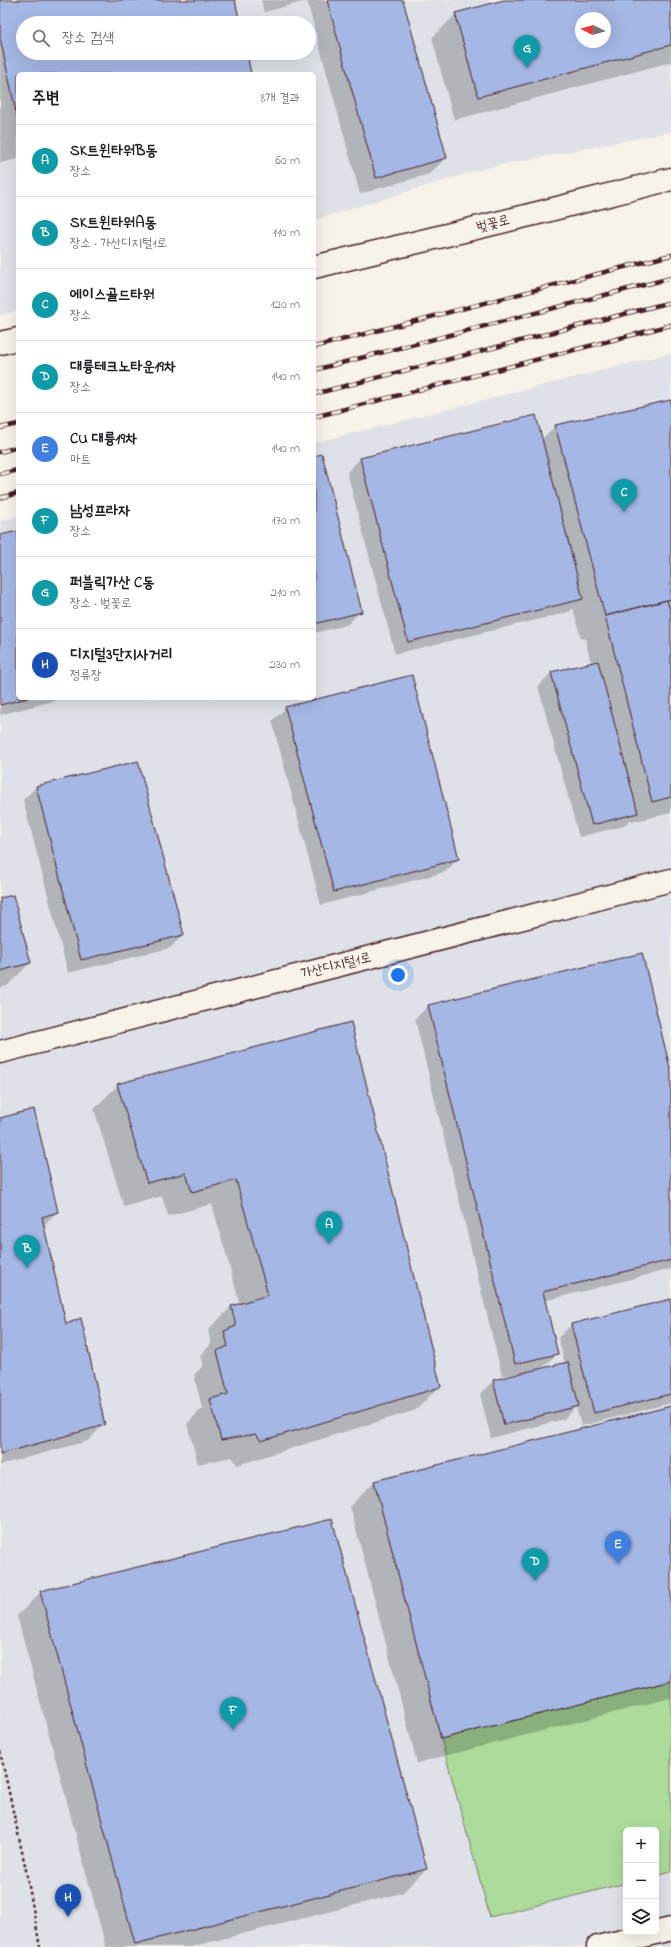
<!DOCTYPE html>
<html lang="ko">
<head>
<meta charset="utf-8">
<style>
  :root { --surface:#fff; --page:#f6f6f6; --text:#202124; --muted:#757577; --line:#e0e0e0; --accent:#1f6fb2 }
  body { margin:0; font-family:"Indie Flower","Poor Story",sans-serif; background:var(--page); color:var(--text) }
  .controls { position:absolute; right:12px; bottom:12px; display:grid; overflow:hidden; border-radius:6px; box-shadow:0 4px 16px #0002 }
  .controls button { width:36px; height:36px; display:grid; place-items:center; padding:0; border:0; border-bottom:1px solid var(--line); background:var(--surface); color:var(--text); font:20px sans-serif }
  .compass { position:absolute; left:575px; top:12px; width:36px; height:36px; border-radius:50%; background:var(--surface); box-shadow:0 4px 16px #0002; rotate:275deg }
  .you { position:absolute; left:398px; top:975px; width:14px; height:14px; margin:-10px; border:3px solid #fff; border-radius:50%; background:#1a73e8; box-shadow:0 0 0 6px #1a73e833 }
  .badge { display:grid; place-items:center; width:26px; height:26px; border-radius:50%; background:var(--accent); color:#fff; font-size:13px; font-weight:700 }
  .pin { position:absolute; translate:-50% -33px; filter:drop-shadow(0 1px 2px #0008) }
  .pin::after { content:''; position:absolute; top:21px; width:14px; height:12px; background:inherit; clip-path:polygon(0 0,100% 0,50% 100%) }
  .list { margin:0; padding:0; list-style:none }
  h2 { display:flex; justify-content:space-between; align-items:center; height:52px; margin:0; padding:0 16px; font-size:17px }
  h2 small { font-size:13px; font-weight:400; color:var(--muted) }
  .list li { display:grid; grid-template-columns:26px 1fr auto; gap:12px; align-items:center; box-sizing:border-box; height:72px; padding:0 16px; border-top:1px solid var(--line) }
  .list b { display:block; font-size:15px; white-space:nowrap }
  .list p { margin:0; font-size:13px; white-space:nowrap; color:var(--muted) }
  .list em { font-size:13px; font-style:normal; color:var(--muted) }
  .icon { flex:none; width:22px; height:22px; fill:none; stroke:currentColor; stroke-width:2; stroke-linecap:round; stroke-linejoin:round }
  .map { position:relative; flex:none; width:671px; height:1947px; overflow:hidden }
  .search { position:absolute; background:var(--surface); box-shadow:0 4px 16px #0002; left:16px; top:16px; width:300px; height:44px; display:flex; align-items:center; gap:10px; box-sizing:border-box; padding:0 14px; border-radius:22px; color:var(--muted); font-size:15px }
  .panel { position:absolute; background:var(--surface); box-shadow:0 4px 16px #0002; left:16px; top:72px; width:300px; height:628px; border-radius:6px }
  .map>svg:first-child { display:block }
  .built { fill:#dee1e7; fill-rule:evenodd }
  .green { fill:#acdb9b; stroke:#7b7d63 }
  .shadow { fill:#0003; fill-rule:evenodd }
  .building { fill:#a4b7e5; stroke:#4a1f2b; fill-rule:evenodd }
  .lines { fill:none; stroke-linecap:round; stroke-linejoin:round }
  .secondary-casing { stroke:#4a1f2b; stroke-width:25 }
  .path { stroke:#4a1f2b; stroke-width:2.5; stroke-dasharray:3 3; stroke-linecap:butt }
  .secondary { stroke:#f7f3e8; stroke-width:22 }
  .rail-casing { stroke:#4a1f2b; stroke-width:4.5 }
  .rail { stroke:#f7f3e8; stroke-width:3; stroke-dasharray:9; stroke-linecap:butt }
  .labels { text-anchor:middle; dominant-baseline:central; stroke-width:4; stroke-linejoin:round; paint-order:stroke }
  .street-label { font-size:14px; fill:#4a1f2b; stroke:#f7f3e8 }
</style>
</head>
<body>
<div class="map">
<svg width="671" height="1947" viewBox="0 0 671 1947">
  <rect width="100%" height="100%" fill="#f7f3e8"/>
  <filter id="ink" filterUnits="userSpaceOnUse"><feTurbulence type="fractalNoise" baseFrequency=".025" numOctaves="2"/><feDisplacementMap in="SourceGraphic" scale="8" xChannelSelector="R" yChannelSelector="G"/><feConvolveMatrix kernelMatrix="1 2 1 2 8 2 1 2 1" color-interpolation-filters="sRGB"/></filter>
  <g filter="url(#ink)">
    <path class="built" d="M0,0h671v132l-186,36 -171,52v-146h-296v236l-18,5zM581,18h24v24h-24zM23,23h286v30h-286z
      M671,353v1594h-671v-1426l18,-5v182h296v-255zM626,1830h30v102h-30z"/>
    <path class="green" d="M671,1681v190l-15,4v-45h-30v53l-136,34 -49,-178z"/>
    <path class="shadow" d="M0,0h234l5,23h-216v30h223l4,21h-232v85l-18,4z
      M261,0h141l44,158 -17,16 -69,20 -53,-193 -43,11z
      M508,0h163v62l-217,58 -22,-82 24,-24zM581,18h24v24h-24z
      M671,401v412l-40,9v-3l-7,7 -45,11 -41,-151 13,-13 40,-9 -6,-26 -4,1 -8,-31 -4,4 -174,42 -48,-182 13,-13 181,-19 14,-14z
      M314,457l47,154 -14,14 -33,8z
      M18,532v166h46l-64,17v-179z
      M286,708l172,151 -13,13 -124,33 -49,-184z
      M36,787l147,148 -13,13 -102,25 -45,-173z
      M0,899l30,64 -23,23 -7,2z
      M428,1006l243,70v193l-127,32 13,53 -16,15 24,-5 -7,-26 13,-13 100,-25v103l-90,23 -5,-19 -12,12 -73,19 -11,-44 13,-13 27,-7 -1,-1 -17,3 -87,-357z
      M350,1023l90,363 -24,24 -179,55 -5,-8 -34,7 -11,-40 15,-16 -8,-33 9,-9 -3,-10 11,-12 -3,-14 24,-24 8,-2 -28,-100 -44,12 -6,-20 -38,11 -30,-98 24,-24z
      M0,1119l57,93 -14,14 22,99 39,99 -16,17 -88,24z
      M671,1407v291l-254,65 -67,-257 24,-24z
      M41,1592l385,277 -24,24 -211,54h-85l-89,-331z"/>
    <path class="building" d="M0,0h235l5,23h-217v30h224l4,21h-233v47l-18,-83z
      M327,0h76l44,158 -71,20z
      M504,0h167v45l-193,52 -23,-84zM581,18h24v24h-24z
      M671,400v199l-66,17 -50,-191z
      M536,415l47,184 -175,43 -48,-184z
      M322,454l40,158 -48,12v-168z
      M18,531v167h10l-28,7v-170z
      M667,600l4,13v184l-19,5 -47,-186z
      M598,661l40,152 -46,12 -41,-153z
      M412,675l47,184 -125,33 -49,-185z
      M138,761l46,174 -103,25 -45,-174z
      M13,895l18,68 -31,8v-73z
      M642,953l29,119v188l-128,32 15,62 -43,10 -87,-359z
      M351,1022l90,365 -180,54 -5,-7 -35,6 -11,-41 18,-5 -11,-43 11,-5 -4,-15 12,-5 -5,-20 37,-11 -32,-115 -44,12 -6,-19 -39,10 -30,-99z
      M34,1109l24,103 -16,5 24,107 15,-6 24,107 -105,29v-336z
      M671,1299v95l-77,19 -23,-89z
      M568,1362l11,44 -75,19 -11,-45z
      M671,1406v275l-230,58 -67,-258z
      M332,1519l95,350 -292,75 -95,-353z"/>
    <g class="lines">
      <g class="secondary-casing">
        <path id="secondary" d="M314,267l220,-53 137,-35
          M0,343l18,-4
          M0,1052l671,-172
          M598,1947l73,-18"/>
      </g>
      <path class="path" d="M0,1751l26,119 14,77"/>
      <use href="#secondary" class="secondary"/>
      <g class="rail-casing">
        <path id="rail" d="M314,347l357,-92
          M314,370l357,-92
          M314,394l357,-92
          M314,417l357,-92
          M0,428l18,-4
          M0,452l18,-5
          M0,474l18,-4
          M0,498l18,-5"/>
      </g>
      <use href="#rail" class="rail"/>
    </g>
  </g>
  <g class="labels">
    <g class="street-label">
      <text transform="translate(493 224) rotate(-14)">벚꽃로</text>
      <text transform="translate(336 966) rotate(-14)">가산디지털1로</text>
    </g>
  </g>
</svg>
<div class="controls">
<button>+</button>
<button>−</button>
<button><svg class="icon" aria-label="layers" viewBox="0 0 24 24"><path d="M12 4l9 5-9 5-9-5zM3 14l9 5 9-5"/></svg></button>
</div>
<svg class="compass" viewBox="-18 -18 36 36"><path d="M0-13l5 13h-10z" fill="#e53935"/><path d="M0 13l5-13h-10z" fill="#757577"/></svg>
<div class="you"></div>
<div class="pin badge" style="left:329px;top:1244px;background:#0f9aa8">A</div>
<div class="pin badge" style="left:27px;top:1268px;background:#0f9aa8">B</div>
<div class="pin badge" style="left:624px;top:512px;background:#0f9aa8">C</div>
<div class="pin badge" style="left:535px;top:1581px;background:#0f9aa8">D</div>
<div class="pin badge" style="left:618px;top:1564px;background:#3f7fe0">E</div>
<div class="pin badge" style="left:233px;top:1730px;background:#0f9aa8">F</div>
<div class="pin badge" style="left:527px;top:68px;background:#0f9aa8">G</div>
<div class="pin badge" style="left:68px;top:1917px;background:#1a4fb4">H</div>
<div class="search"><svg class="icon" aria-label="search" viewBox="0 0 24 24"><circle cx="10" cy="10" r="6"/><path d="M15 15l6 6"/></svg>장소 검색</div>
<section class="panel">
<h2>주변<small>8개 결과</small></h2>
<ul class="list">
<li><span class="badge" style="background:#0f9aa8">A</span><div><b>SK트윈타워B동</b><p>장소</p></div><em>60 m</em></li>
<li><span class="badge" style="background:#0f9aa8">B</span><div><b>SK트윈타워A동</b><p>장소 · 가산디지털1로</p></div><em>110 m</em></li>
<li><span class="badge" style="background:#0f9aa8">C</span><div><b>에이스골드타워</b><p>장소</p></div><em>120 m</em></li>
<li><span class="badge" style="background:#0f9aa8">D</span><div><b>대륭테크노타운19차</b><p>장소</p></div><em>140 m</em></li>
<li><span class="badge" style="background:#3f7fe0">E</span><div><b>CU 대륭19차</b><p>마트</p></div><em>140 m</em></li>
<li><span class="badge" style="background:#0f9aa8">F</span><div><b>남성프라자</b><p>장소</p></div><em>170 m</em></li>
<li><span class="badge" style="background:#0f9aa8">G</span><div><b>퍼블릭가산 C동</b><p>장소 · 벚꽃로</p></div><em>210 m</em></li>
<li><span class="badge" style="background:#1a4fb4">H</span><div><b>디지털3단지사거리</b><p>정류장</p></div><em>230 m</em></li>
</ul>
</section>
</div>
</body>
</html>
